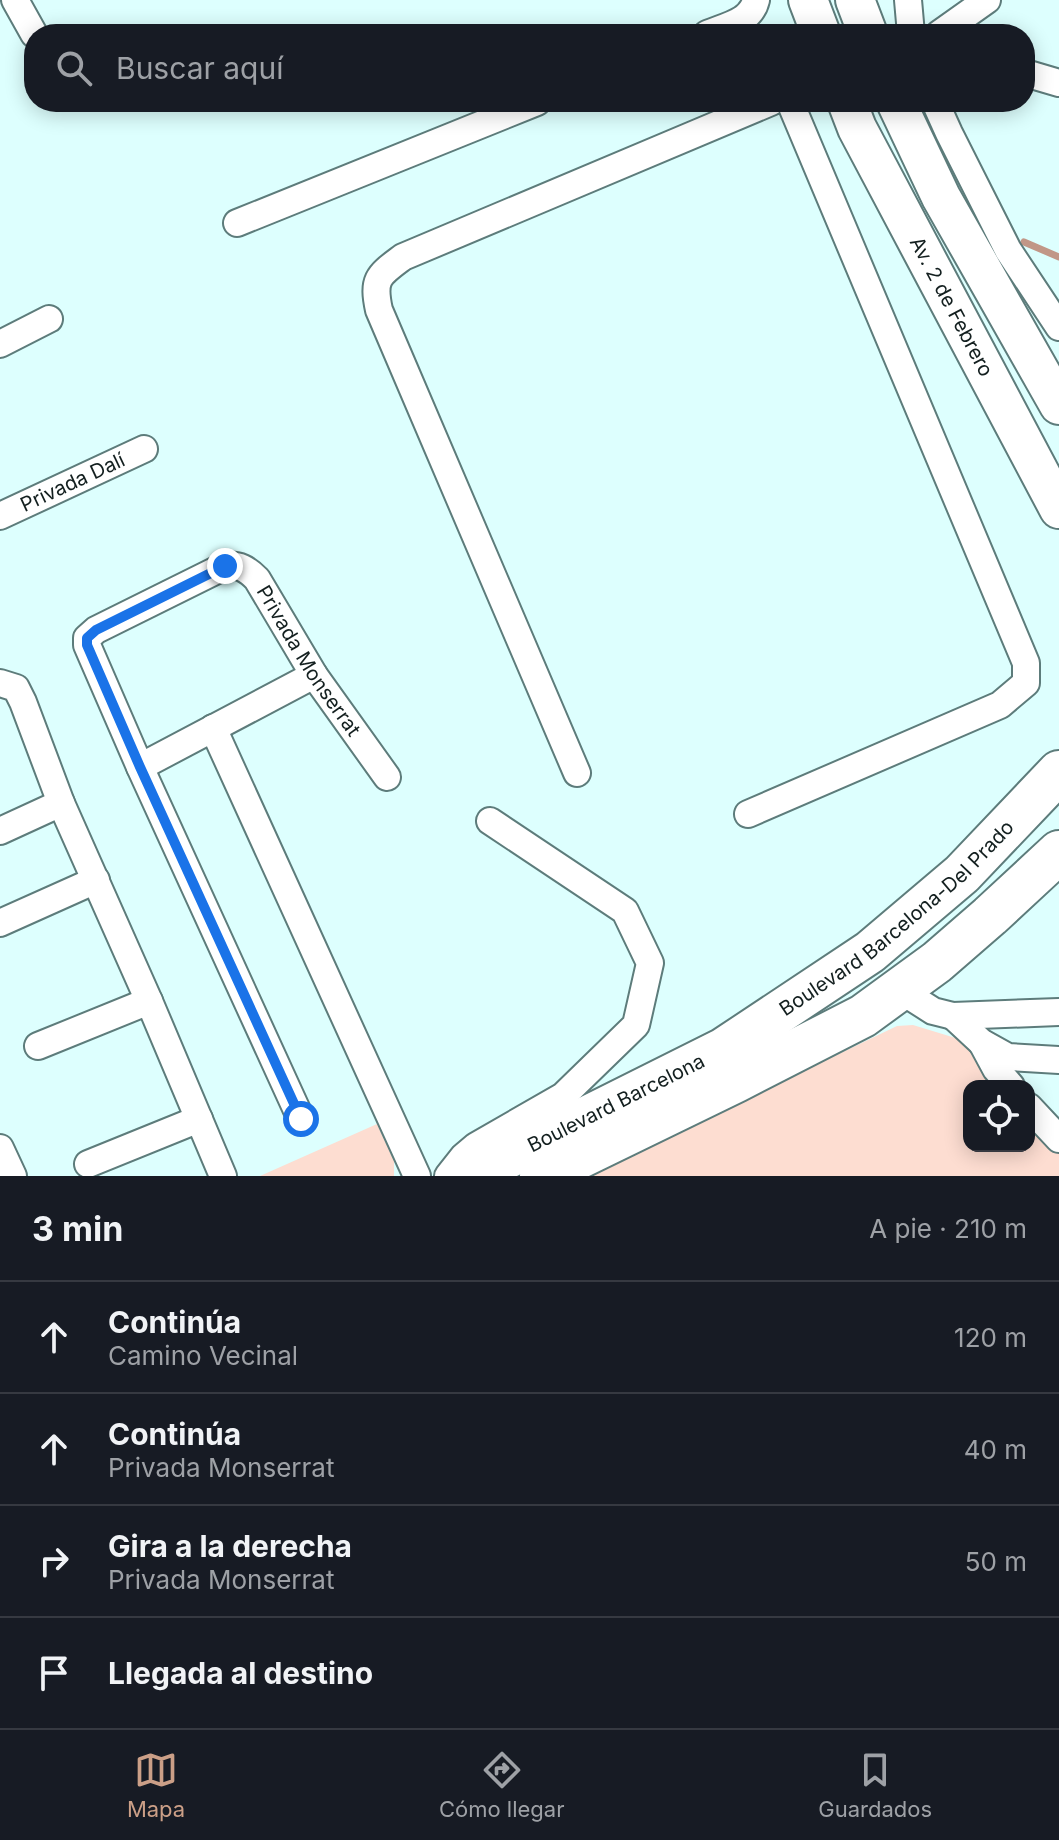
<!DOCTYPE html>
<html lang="es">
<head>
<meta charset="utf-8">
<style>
  :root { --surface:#171b24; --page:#20242c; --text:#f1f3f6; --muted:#9ea1a6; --line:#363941; --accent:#cb9f87 }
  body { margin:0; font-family:Inter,sans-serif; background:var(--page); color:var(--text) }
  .controls { position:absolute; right:24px; bottom:24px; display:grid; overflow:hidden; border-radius:16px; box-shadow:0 4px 20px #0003 }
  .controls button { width:72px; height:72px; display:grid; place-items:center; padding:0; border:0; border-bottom:2px solid var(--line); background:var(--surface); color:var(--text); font:40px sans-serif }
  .stop { position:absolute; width:24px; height:24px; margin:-18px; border:6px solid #1a73e8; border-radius:50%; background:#fff }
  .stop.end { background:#1a73e8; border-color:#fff; box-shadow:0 2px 8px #0008 }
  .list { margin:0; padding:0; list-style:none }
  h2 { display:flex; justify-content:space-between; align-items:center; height:104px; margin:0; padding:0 32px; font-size:34px }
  h2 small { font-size:26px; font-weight:400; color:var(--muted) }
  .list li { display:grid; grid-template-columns:52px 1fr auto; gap:24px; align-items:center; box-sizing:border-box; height:112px; padding:0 32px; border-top:2px solid var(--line) }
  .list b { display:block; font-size:30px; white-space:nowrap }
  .list p { margin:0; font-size:26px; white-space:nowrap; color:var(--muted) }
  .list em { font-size:26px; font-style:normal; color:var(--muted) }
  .icon { flex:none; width:44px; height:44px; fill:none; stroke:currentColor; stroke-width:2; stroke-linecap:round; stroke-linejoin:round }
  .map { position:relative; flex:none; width:1059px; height:1176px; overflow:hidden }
  .search { position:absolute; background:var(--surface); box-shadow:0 4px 20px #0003; left:24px; right:24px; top:24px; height:88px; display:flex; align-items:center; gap:20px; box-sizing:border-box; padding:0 28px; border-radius:32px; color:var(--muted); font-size:30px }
  .sheet { height:552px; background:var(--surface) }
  nav { display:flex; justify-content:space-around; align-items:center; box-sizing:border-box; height:112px; border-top:2px solid var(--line); background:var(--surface); font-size:22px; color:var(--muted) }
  nav a { display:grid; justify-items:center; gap:4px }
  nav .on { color:var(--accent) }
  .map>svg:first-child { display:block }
  .green { fill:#fdddd1 }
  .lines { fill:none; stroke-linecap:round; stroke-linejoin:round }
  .stream { stroke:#c19787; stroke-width:7 }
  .street-casing { stroke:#5d7c7b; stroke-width:30 }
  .secondary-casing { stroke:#5d7c7b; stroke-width:42 }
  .primary-casing { stroke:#5d7c7b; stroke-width:46 }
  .street { stroke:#fff; stroke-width:26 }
  .secondary { stroke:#fff; stroke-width:38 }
  .primary { stroke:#fff; stroke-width:42 }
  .route { stroke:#1a73e8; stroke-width:10 }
  .labels { text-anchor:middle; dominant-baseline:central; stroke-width:6; stroke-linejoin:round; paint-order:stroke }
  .street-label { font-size:20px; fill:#131f1f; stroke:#ddfffe }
</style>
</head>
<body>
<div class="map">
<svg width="1059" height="1176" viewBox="0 0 1059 1176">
  <rect width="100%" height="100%" fill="#ddfffe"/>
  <path class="green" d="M913,1025l49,15 45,46h-38v60h60v-37l30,30v37h-475l313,-150z
    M377,1124l17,37v15h-134z"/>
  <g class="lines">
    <path class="stream" d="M1024,242l35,15"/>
    <g class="street-casing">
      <g id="street">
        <path d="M15,0l19,34"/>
        <path d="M908,0l3,34"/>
        <path d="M707,34c19,-8 44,-12 49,-34"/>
        <path d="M939,34l48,-34"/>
        <path d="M1025,73l34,10"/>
        <path d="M935,102l14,31 59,117 51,77"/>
        <path d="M237,223l300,-121"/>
        <path d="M0,344l49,-25"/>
        <path id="s1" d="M0,516l144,-67"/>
        <path d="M0,683l16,5 7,14 38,101 88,198 74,175"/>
        <path d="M213,728l204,448"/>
        <path d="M140,767l174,-92"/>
        <path d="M577,773l-198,-463c-7,-32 0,-35 24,-53l368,-155"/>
        <path d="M748,814l252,-109 26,-22v-20l-236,-561"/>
        <path d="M0,831l61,-28"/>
        <path d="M0,923l96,-43"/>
        <path d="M900,990l33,21 20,5 106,-4"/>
        <path d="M953,1016l28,26 27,15 51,3"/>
        <path d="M982,1043l14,26 15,17"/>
        <path d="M38,1046l111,-45"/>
        <path d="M1029,1107l30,32"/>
        <path id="s2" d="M301,1119l-161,-352 -53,-122v-7l9,-8 129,-64c14,-2 22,3 32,13l57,96 73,102"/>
        <path d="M0,1148l13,28"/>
        <path d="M88,1164l111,-45"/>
        <path d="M448,1176l15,-19 13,-11 87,-50 73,-71 14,-62 -25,-52 -135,-90"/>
      </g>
    </g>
    <g class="secondary-casing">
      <g id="secondary">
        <path d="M808,0l13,34"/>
        <path d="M855,0l13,34"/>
        <path id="s3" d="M847,102l10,26 202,381"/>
        <path d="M896,102l45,95 118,208"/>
      </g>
    </g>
    <g class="primary-casing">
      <g id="primary">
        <path id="s4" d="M467,1176l19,-8 238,-119 146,-97 92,-78 97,-102"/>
        <path d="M541,1176l195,-95 127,-65 74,-54 53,-46 69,-64"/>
      </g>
    </g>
    <use href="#street" class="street"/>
    <use href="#secondary" class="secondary"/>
    <use href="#primary" class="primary"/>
  </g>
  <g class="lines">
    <path class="route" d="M225,566l-129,64 -9,8v7l53,122 161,352"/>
  </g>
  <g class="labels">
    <g class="street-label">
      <text stroke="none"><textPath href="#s3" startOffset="230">Av. 2 de Febrero</textPath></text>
      <text stroke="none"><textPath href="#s1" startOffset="80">Privada Dalí</textPath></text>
      <text stroke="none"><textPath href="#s2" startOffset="816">Privada Monserrat</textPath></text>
      <text stroke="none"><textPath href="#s4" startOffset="504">Boulevard Barcelona-Del Prado</textPath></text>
      <text stroke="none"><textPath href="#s4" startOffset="166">Boulevard Barcelona</textPath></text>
    </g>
  </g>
</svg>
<div class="controls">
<button><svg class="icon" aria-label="locate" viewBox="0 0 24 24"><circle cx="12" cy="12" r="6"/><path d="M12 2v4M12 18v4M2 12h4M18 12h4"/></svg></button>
</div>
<div class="stop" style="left:301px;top:1119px"></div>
<div class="stop end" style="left:225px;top:566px"></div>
<div class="search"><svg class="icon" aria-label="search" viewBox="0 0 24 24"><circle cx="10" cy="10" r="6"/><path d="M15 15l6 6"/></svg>Buscar aquí</div>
</div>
<section class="sheet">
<h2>3 min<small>A pie · 210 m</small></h2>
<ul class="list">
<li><svg class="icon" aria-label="ahead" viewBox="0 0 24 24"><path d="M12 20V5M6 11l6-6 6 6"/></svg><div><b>Continúa</b><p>Camino Vecinal</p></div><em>120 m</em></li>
<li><svg class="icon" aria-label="ahead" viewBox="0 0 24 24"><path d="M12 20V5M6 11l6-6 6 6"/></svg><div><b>Continúa</b><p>Privada Monserrat</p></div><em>40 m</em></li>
<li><svg class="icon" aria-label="right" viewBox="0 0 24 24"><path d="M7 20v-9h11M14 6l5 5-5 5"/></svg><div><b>Gira a la derecha</b><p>Privada Monserrat</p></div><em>50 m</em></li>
<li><svg class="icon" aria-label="arrive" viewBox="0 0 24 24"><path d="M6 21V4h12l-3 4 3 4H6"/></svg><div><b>Llegada al destino</b></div></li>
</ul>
</section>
<nav>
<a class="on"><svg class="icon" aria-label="map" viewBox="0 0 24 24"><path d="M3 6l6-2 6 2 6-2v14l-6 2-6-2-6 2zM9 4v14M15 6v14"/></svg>Mapa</a>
<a><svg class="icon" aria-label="directions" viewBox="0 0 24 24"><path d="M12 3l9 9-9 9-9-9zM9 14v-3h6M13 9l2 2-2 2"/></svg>Cómo llegar</a>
<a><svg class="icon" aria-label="saved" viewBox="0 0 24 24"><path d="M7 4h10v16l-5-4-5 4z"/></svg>Guardados</a>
</nav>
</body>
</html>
